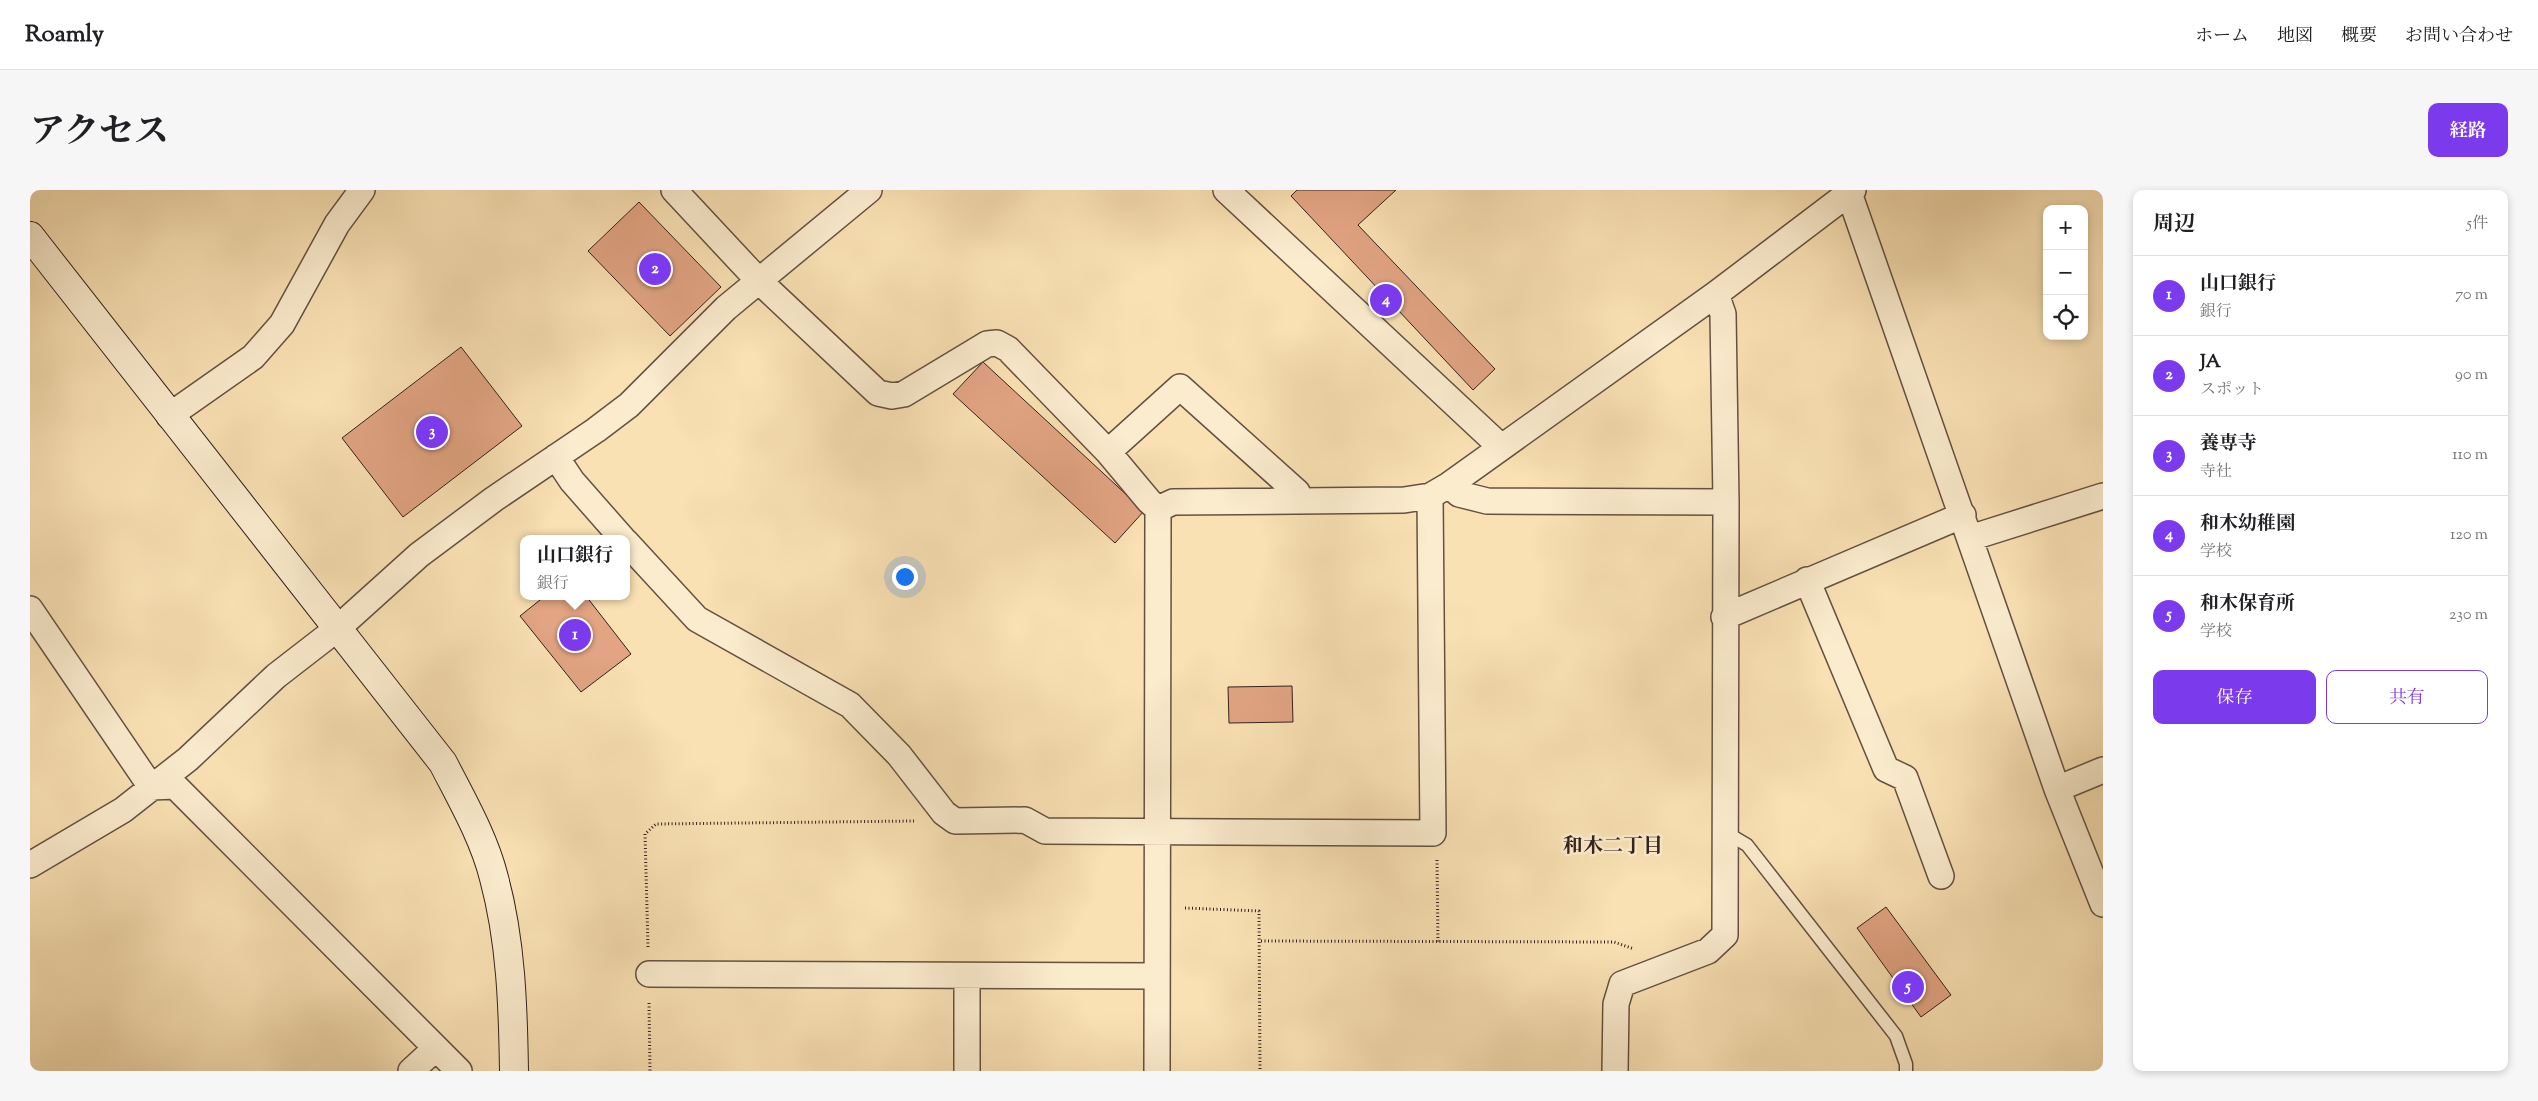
<!DOCTYPE html>
<html lang="ja">
<head>
<meta charset="utf-8">
<style>
  :root { --surface:#fff; --page:#f6f6f6; --text:#202124; --muted:#757577; --line:#e0e0e0; --accent:#7c3aed }
  body { margin:0; font-family:"Sorts Mill Goudy","Noto Serif JP",serif; background:var(--page); color:var(--text) }
  .controls { position:absolute; right:15px; top:15px; display:grid; overflow:hidden; border-radius:10px; box-shadow:0 2px 8px #0003 }
  .controls button { width:45px; height:45px; display:grid; place-items:center; padding:0; border:0; border-bottom:1px solid var(--line); background:var(--surface); color:var(--text); font:25px sans-serif }
  .you { position:absolute; left:874px; top:386px; width:18px; height:18px; margin:-12px; border:4px solid #fff; border-radius:50%; background:#1a73e8; box-shadow:0 0 0 8px #1a73e833 }
  .badge { display:grid; place-items:center; width:32px; height:32px; border-radius:50%; background:var(--accent); color:#fff; font-size:16px; font-weight:700 }
  .pin { position:absolute; translate:-50% -50%; border:2px solid #fff; box-shadow:0 1px 5px #0006 }
  .popup { position:absolute; left:490px; top:345px; width:110px; height:65px; box-sizing:border-box; display:grid; place-content:center; border-radius:10px; background:var(--surface); filter:drop-shadow(0 1px 4px #0005); font-size:16px; white-space:nowrap; color:var(--muted) }
  .popup b { font-size:19px; color:var(--text) }
  .popup::after { content:''; position:absolute; left:50%; top:100%; margin-left:-10px; border:10px solid transparent; border-top-color:var(--surface) }
  .list { margin:0; padding:0; list-style:none }
  h2 { display:flex; justify-content:space-between; align-items:center; height:65px; margin:0; padding:0 20px; font-size:21px }
  h2 small { font-size:16px; font-weight:400; color:var(--muted) }
  .list li { display:grid; grid-template-columns:32px 1fr auto; gap:15px; align-items:center; box-sizing:border-box; height:80px; padding:0 20px; border-top:1px solid var(--line) }
  .list b { display:block; font-size:19px; white-space:nowrap }
  .list p { margin:0; font-size:16px; white-space:nowrap; color:var(--muted) }
  .list em { font-size:16px; font-style:normal; color:var(--muted) }
  .actions { display:flex; gap:10px; padding:15px 20px }
  .actions a { flex:1; padding:11px 0; border:1px solid var(--accent); border-radius:10px; text-align:center; font-size:18px; color:var(--accent) }
  .actions .main { background:var(--accent); color:#fff }
  .icon { flex:none; width:28px; height:28px; fill:none; stroke:currentColor; stroke-width:2; stroke-linecap:round; stroke-linejoin:round }
  .map { position:relative; flex:none; width:2073px; height:881px; overflow:hidden; border-radius:10px }
  header { display:flex; align-items:center; gap:30px; box-sizing:border-box; height:70px; padding:0 25px; background:var(--surface); border-bottom:1px solid var(--line) }
  header strong { font-size:24px }
  nav { display:flex; gap:28px; margin-inline-start:auto; font-size:18px }
  .intro { display:flex; align-items:center; justify-content:space-between; box-sizing:border-box; height:120px; padding:0 30px }
  h1 { margin:0; font-size:35px }
  .button { padding:12px 22px; border-radius:10px; background:var(--accent); color:#fff; font-size:18px; font-weight:700 }
  main { display:flex; gap:30px; padding:0 30px }
  aside { flex:1; background:var(--surface); border-radius:10px; box-shadow:0 2px 8px #0003 }
  .map>svg:first-child { display:block }
  .building { fill:#e2a483; stroke:#32211b }
  .lines { fill:none; stroke-linecap:round; stroke-linejoin:round }
  .lane-casing { stroke:#645141; stroke-width:15 }
  .street-casing { stroke:#645141; stroke-width:28 }
  .secondary-casing { stroke:#32211b; stroke-width:30 }
  .path { stroke:#32211b; stroke-width:3; stroke-dasharray:1 2.5; stroke-linecap:butt }
  .lane { stroke:#fbecce; stroke-width:12 }
  .street { stroke:#fbecce; stroke-width:25 }
  .secondary { stroke:#fbecce; stroke-width:28 }
  .labels { text-anchor:middle; dominant-baseline:central; stroke-width:5; stroke-linejoin:round; paint-order:stroke }
  .neighbourhood-label { font-size:20px; font-weight:bold; fill:#32211b; stroke:#fbecce }
</style>
</head>
<body>
<header>
<strong>Roamly</strong>
<nav><a>ホーム</a><a>地図</a><a>概要</a><a>お問い合わせ</a></nav>
</header>
<div class="intro"><h1>アクセス</h1><a class="button">経路</a></div>
<main>
<div class="map">
<svg width="2073" height="881" viewBox="0 0 2073 881">
  <rect width="100%" height="100%" fill="#f9e1b4"/>
  <filter id="stains"><feTurbulence type="fractalNoise" baseFrequency=".004" numOctaves="4"/><feColorMatrix values="0 0 0 0 .2 0 0 0 0 .09 0 0 0 0 .02 0 0 0 .5 -.17"/></filter>
  <radialGradient id="worn" r=".72"><stop offset=".6" stop-color="#630" stop-opacity="0"/><stop offset="1" stop-color="#630" stop-opacity=".3"/></radialGradient>
  <path class="building" d="M1267,0h99l-38,35 137,144 -22,21 -182,-194z
    M609,12l82,85 -51,49 -82,-85z
    M431,157l61,79 -119,91 -61,-79z
    M953,172l161,149 -29,32 -162,-149z
    M515,406h41l45,58 -50,38 -61,-76z
    M1262,496l1,36 -64,1 -1,-36z
    M1856,717l65,88 -30,22 -64,-89z"/>
  <g class="lines">
    <g class="lane-casing">
      <path id="lane" d="M1695,642l22,13 149,191 10,28v7"/>
    </g>
    <g class="street-casing">
      <path id="street" d="M644,0l84,90 120,113 14,3 12,-2 83,-50 10,-1 11,6 100,103
        M1196,0l275,257
        M1818,0l209,599 46,115
        M139,226l84,-59 29,-33 55,-100 25,-34
        M526,267l16,24 51,58
        M1419,295l10,9 28,7 239,1
        M1128,319l-9,-8 -41,-49 72,-65 117,105v9
        M1940,348l133,-42
        M596,352l71,77 153,86 49,50 45,58 11,8 70,-1 20,11 388,2 -3,-337
        M1777,390l79,189 19,9 36,98
        M0,419l121,178 24,-1 284,285
        M1694,427l239,-102
        M2027,599l46,-19
        M0,675l93,-55 65,-51 88,-83 62,-48 81,-73 75,-56 102,-69 33,-25 97,-97 143,-118
        M619,784l507,2
        M381,881l25,-23
        M937,881v-95
        M1127,881l1,-562 15,-7 231,-2 26,-4 19,-11 267,-191 137,-104
        M1585,881l1,-67 6,-20 86,-33 17,-16 1,-433 -3,-188 -7,-20"/>
    </g>
    <g class="secondary-casing">
      <path id="secondary" d="M0,46l413,527c19,37 41,75 51,115 17,63 19,128 20,193"/>
    </g>
    <path class="path" d="M1407,670l1,82
      M1155,718l74,3 1,160
      M1231,751l353,1 20,7
      M618,757l-3,-113 11,-10 258,-3
      M619,813l1,68"/>
    <use href="#lane" class="lane"/>
    <use href="#street" class="street"/>
    <use href="#secondary" class="secondary"/>
  </g>
  <g class="labels">
    <g class="neighbourhood-label">
      <text x="1583" y="657">和木二丁目</text>
    </g>
  </g>
  <rect width="100%" height="100%" filter="url(#stains)"/>
  <rect width="100%" height="100%" fill="url(#worn)"/>
</svg>
<div class="controls">
<button>+</button>
<button>−</button>
<button><svg class="icon" aria-label="locate" viewBox="0 0 24 24"><circle cx="12" cy="12" r="6"/><path d="M12 2v4M12 18v4M2 12h4M18 12h4"/></svg></button>
</div>
<div class="you"></div>
<div class="pin badge" style="left:545px;top:445px">1</div>
<div class="popup"><b>山口銀行</b>銀行</div>
<div class="pin badge" style="left:625px;top:79px">2</div>
<div class="pin badge" style="left:402px;top:242px">3</div>
<div class="pin badge" style="left:1356px;top:110px">4</div>
<div class="pin badge" style="left:1878px;top:797px">5</div>
</div>
<aside>
<h2>周辺<small>5件</small></h2>
<ul class="list">
<li><span class="badge">1</span><div><b>山口銀行</b><p>銀行</p></div><em>70 m</em></li>
<li><span class="badge">2</span><div><b>JA</b><p>スポット</p></div><em>90 m</em></li>
<li><span class="badge">3</span><div><b>養専寺</b><p>寺社</p></div><em>110 m</em></li>
<li><span class="badge">4</span><div><b>和木幼稚園</b><p>学校</p></div><em>120 m</em></li>
<li><span class="badge">5</span><div><b>和木保育所</b><p>学校</p></div><em>230 m</em></li>
</ul>
<div class="actions"><a class="main">保存</a><a>共有</a></div>
</aside>
</main>
</body>
</html>
